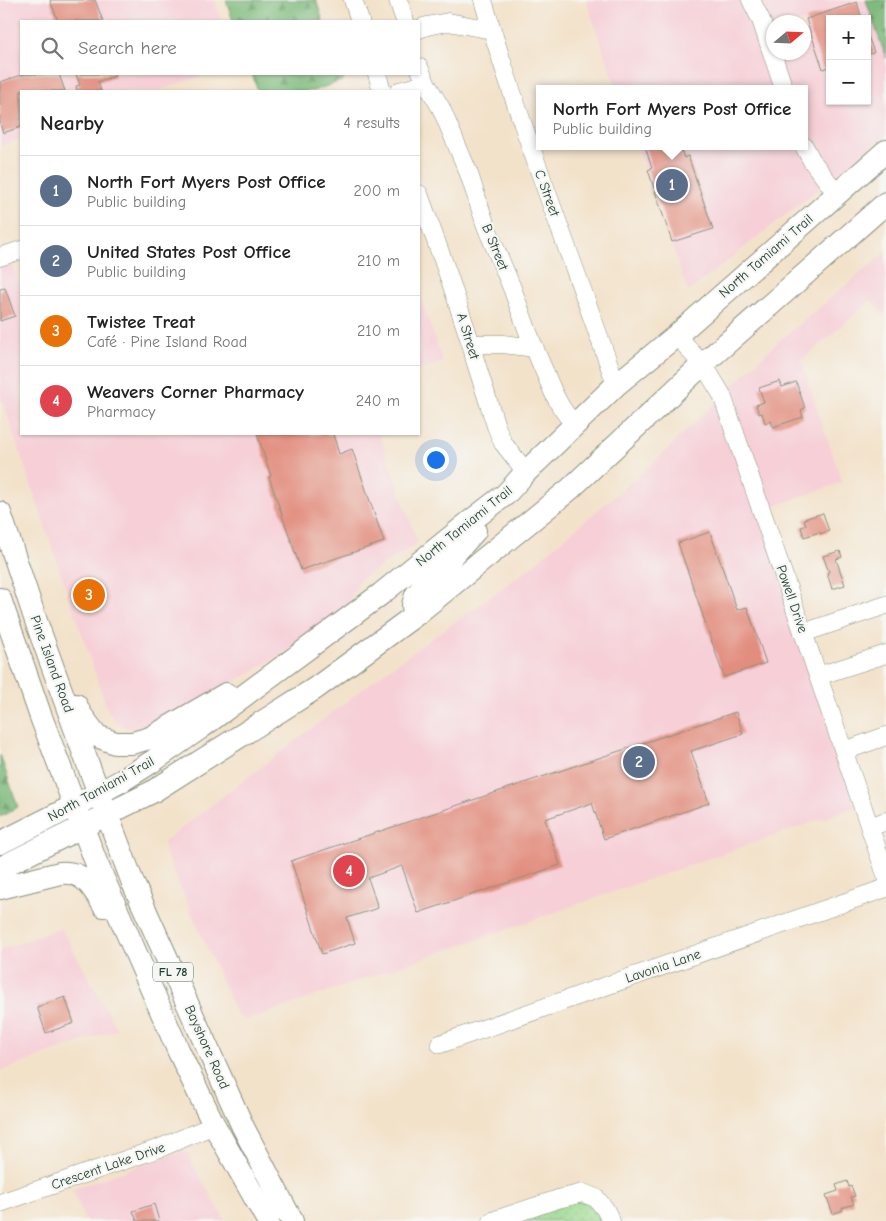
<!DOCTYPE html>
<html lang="en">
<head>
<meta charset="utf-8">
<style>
  :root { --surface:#fff; --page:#f2f2f2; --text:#222; --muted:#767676; --line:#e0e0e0; --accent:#d1495b }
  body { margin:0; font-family:"Comic Neue",sans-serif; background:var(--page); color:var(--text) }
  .controls { position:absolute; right:15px; top:15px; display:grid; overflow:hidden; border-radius:0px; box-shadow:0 1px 4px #0004 }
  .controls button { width:45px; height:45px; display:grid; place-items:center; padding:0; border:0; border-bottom:1px solid var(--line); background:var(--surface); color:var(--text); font:25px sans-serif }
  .compass { position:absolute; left:766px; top:15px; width:45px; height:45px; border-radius:50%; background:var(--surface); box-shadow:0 1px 4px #0004; rotate:71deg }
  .you { position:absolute; left:435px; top:459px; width:18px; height:18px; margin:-12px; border:4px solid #fff; border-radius:50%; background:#1a73e8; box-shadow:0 0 0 8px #1a73e833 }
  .badge { display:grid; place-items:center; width:32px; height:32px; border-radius:50%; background:var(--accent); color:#fff; font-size:16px; font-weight:700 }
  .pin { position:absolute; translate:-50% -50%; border:2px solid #fff; box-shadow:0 1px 5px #0006 }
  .popup { position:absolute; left:536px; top:85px; width:272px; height:65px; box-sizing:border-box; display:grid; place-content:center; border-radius:0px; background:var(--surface); filter:drop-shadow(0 1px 4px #0005); font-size:16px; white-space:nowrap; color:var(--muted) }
  .popup b { font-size:19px; color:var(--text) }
  .popup::after { content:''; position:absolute; left:50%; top:100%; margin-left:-10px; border:10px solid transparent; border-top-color:var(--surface) }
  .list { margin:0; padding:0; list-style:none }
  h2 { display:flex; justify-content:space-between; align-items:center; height:65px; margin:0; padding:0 20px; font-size:21px }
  h2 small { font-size:16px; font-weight:400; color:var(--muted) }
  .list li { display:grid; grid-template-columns:32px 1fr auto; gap:15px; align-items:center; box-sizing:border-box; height:70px; padding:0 20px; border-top:1px solid var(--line) }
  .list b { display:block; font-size:19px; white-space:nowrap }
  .list p { margin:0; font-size:16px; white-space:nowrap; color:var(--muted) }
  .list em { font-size:16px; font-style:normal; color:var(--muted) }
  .icon { flex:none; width:28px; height:28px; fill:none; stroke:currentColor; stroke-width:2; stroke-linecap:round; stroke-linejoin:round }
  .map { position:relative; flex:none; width:886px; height:1221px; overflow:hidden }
  .search { position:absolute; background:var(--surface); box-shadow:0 1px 4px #0004; left:20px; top:20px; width:400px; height:55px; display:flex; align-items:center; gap:12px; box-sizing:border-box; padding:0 18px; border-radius:0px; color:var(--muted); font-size:19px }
  .panel { position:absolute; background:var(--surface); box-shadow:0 1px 4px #0004; left:20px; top:90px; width:400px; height:345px; border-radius:0px }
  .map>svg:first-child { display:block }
  .built { fill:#f6cfd7; fill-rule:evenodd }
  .grass { fill:url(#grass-dots); stroke:#5d8b61 }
  .forest { fill:url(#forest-firs); stroke:#4e7b56 }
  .building { fill:#e28e7f }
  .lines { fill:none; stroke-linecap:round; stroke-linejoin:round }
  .minor-casing { stroke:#89907f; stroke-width:19 }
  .major-casing { stroke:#89907f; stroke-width:24 }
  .minor { stroke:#fff; stroke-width:18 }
  .major { stroke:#fff; stroke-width:22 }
  .labels { text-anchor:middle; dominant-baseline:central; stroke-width:4.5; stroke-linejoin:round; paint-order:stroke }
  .shield { fill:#f6f6f2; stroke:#60746d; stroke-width:1 }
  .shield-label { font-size:12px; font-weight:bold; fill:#1f3d34 }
  .street-label { font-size:14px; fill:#1f3d34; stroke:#f6f6f2 }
</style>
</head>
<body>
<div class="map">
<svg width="886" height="1221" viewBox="0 0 886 1221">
  <defs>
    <pattern id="grass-dots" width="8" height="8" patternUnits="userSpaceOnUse" patternTransform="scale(1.25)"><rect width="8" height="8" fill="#9bd98e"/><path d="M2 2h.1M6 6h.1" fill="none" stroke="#85bb7b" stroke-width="1.8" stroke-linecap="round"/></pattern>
    <pattern id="forest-firs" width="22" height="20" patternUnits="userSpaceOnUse" patternTransform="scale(1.25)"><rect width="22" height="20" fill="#7cb979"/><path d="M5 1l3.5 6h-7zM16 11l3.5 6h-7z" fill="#659864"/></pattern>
  </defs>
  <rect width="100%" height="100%" fill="#f6f6f2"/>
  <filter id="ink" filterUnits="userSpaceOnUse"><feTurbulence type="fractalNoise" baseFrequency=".02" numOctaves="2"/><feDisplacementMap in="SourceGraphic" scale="10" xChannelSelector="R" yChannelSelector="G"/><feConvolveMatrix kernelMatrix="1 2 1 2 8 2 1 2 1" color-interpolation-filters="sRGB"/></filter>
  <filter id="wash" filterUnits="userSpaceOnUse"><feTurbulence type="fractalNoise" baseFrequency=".0096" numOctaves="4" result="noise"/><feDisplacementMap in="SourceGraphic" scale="20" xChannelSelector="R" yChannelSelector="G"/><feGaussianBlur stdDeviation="1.12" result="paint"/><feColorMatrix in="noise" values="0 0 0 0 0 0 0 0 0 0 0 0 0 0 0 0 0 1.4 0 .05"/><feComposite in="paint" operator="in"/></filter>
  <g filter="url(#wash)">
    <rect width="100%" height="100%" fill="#f3e2ca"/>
    <path class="built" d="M0,0h214l7,21h-200v53h185l-49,17h-136v48l-21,7z
      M586,0h280l20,58v77l-198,157 -51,-146h167v-57h-187zM830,19h37v82h-37zM774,22h30v30h-30z
      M886,252v64l-15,-16 -70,61 41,121 -79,28 93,297 -610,213 -9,-4 -73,-166v-8l221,-170 137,-98 128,-108 128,-124z
      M12,264l9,26v144h358l39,109 -59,37 -14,33 -64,42 -134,77 -5,1 -15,-5 -12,-7 -8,-13 -107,-314v-126z
      M419,293l24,69 -24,9z
      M61,928l56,101 -117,42v-121z
      M185,1150l40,71h-140l-12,-32z"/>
    <path class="grass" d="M573,1200l21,3 13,18h-84l-2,-5z"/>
    <path class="forest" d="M226,0h90l7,21h-90z
      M866,0h20v58z
      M252,74h90l2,6 -31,11h-55z
      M0,755l18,52 -18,10z"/>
    <g id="blocks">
      <path class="building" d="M50,0h45l8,21h-45z
        M857,2l5,17h-32v48l-7,2 -17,-50z
        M867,34l7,18 -7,3z
        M25,74h34l6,17h-44v36l-18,6 -3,-10v-41z
        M76,74h38l1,2 -17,6 3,9h-24l-1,-5 4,-1z
        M645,146h35l4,12 4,-2 25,73 -41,13 -24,-72 4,-2z
        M5,288l10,28 -15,5v-32z
        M780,381l2,6 14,-5 9,26 -4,2 2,7 -30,10 -2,-6 -6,2 -3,-10 -3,1 -3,-9 8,-3 -5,-14z
        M257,434h76l6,20 13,-5 32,93 -83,28 -32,-93 2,-1z
        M823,513l6,18 -9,3v-2l-16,5 -3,-10 5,-2 -2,-6z
        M710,532l27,78 10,-3 19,56 -42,14 -46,-134z
        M840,551l2,6 -6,2 9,26 -13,4 -5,-16 2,-1 -6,-16z
        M736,712l7,22 -52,17 18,52 -105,36 -12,-36 -47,16 15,46 -142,48 -16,-47 -34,12 10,30 -31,10 8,25 -33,11 -31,-93z
        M65,997l9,26 -28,10 -9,-26z
        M847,1181l2,6 2,-1 4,10 -4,1 3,7 -12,4 1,2 -10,4 -7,-19 12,-4 -2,-6z
        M154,1204l5,17h-22l-4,-10z"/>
    </g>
  </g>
  <g filter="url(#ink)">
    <use href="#blocks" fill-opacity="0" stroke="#89907f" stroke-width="1"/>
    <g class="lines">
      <g class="minor-casing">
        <path id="minor" d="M353,0l7,21
          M398,0l7,21
          M483,0c38,130 89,257 133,385
          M751,0l10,20 23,69
          M419,29l8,-3 21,-4 44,8
          M419,67l6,14 16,27 28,66 17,52 26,62 19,52 23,54 7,13 13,18
          M377,74l5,17
          M399,91l27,-7
          M804,146l8,15 25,33
          M419,194l30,83 23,70 3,13 21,66 7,17 23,29
          M0,257l21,-7
          M677,335l31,37 14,23 164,480
          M471,344h32l32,4
          M803,633l83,-28
          M818,676l68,-22
          M844,751l42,-15
          M870,827l16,-6
          M440,1044l446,-156
          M0,1203l160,-55 54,-23
          M492,1221l66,-22 25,-6 13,5 9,11 6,12"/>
      </g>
      <g class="major-casing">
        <path id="major" d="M0,513l36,108 50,138 47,124 110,244 49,94
          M0,599l41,118 55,145 83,190 35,73 54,96
          M414,616l-1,-11 3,-10 33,-35 26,-29
          M76,705l5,10 16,21 18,7h17l18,-5 76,-44
          M0,843l99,-50 24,-13 30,-19 46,-32 182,-135 86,-70 39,-30 20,-22 90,-87 61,-50 209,-184
          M0,868l152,-76 164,-104 98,-72 156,-127 133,-125 183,-161
          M0,888l60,-15c25,-2 33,15 44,33"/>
      </g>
      <use href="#minor" class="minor"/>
      <use href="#major" class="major"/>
    </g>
  </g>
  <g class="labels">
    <rect class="shield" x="153" y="962.5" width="40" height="19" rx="4"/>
    <g class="shield-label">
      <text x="173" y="972">FL 78</text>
    </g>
    <g class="street-label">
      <text transform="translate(547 193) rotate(70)">C Street</text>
      <text transform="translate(495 247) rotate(68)">B Street</text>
      <text transform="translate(766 256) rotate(-41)">North Tamiami Trail</text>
      <text transform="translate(468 336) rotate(73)">A Street</text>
      <text transform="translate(464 526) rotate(-39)">North Tamiami Trail</text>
      <text transform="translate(792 599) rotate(71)">Powell Drive</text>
      <text transform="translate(52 664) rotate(70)">Pine Island Road</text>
      <text transform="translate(101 789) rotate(-29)">North Tamiami Trail</text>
      <text transform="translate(663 966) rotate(-19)">Lavonia Lane</text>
      <text transform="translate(207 1047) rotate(66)">Bayshore Road</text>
      <text transform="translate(108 1166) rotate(-19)">Crescent Lake Drive</text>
    </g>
  </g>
</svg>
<div class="controls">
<button>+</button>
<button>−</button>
</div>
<svg class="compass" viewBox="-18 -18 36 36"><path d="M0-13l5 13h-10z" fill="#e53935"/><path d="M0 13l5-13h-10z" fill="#767676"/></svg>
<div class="you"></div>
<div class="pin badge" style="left:672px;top:185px;background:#5c6f8a">1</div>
<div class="popup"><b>North Fort Myers Post Office</b>Public building</div>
<div class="pin badge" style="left:639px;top:762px;background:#5c6f8a">2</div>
<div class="pin badge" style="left:89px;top:595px;background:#e8710a">3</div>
<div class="pin badge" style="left:349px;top:871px;background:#e0444e">4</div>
<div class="search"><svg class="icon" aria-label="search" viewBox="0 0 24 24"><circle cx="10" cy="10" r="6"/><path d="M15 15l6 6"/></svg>Search here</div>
<section class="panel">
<h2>Nearby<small>4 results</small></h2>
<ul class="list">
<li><span class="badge" style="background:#5c6f8a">1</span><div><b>North Fort Myers Post Office</b><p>Public building</p></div><em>200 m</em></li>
<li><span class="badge" style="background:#5c6f8a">2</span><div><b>United States Post Office</b><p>Public building</p></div><em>210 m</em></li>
<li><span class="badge" style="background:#e8710a">3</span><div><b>Twistee Treat</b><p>Café · Pine Island Road</p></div><em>210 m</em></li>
<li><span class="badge" style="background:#e0444e">4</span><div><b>Weavers Corner Pharmacy</b><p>Pharmacy</p></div><em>240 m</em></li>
</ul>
</section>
</div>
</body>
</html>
